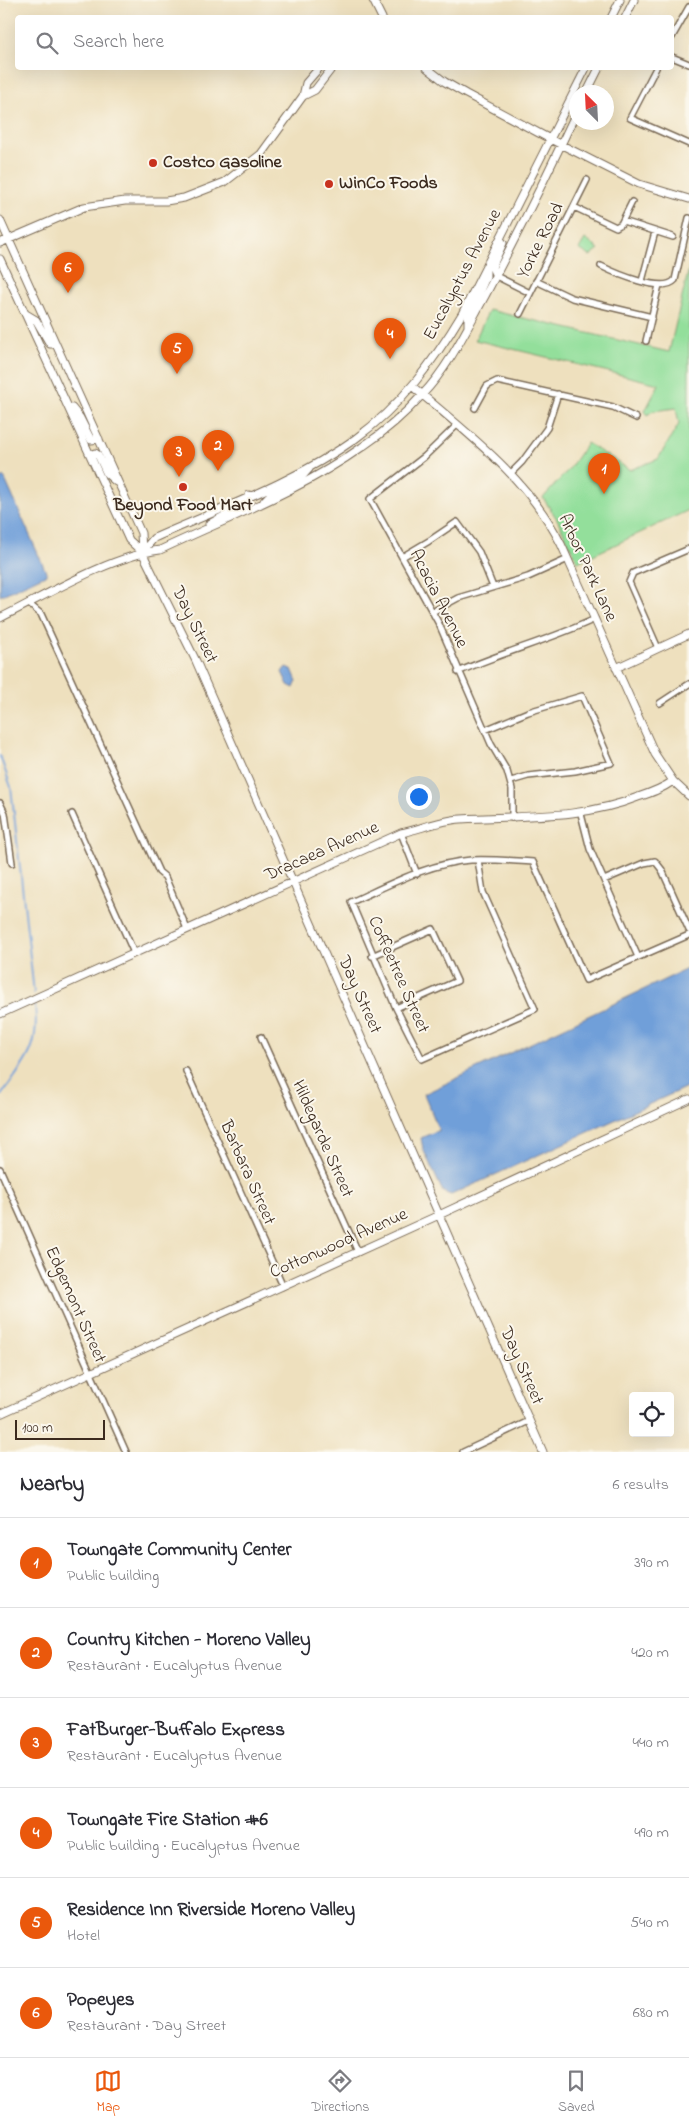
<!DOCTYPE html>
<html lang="en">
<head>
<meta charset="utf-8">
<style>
  :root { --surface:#fff; --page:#f2f2f3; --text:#2b2b33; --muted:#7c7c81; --line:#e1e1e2; --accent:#ea580c }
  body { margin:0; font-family:"Indie Flower",sans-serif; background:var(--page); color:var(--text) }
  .controls { position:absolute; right:15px; bottom:15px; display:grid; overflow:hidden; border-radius:5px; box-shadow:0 5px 20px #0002 }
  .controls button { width:45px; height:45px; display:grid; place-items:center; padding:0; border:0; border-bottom:1px solid var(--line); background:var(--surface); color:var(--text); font:25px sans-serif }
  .compass { position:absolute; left:569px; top:85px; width:45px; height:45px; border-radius:50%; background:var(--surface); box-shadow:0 5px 20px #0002; rotate:336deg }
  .scale { position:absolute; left:15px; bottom:12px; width:90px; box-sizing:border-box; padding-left:5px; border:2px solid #3b2a1e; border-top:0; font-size:14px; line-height:18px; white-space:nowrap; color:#3b2a1e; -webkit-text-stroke:4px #fbf7ec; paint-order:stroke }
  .you { position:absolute; left:418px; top:796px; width:18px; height:18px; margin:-12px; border:4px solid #fff; border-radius:50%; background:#1a73e8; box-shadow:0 0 0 8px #1a73e833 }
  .badge { display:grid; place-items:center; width:32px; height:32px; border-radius:50%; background:var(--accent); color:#fff; font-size:16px; font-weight:700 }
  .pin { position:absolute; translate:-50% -41px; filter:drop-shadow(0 1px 2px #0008) }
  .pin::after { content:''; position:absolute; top:26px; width:18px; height:15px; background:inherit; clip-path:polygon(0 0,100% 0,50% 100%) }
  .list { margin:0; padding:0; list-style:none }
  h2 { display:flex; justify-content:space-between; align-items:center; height:65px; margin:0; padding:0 20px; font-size:21px }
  h2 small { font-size:16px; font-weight:400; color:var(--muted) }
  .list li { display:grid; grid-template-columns:32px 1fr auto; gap:15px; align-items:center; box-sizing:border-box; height:90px; padding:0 20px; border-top:1px solid var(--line) }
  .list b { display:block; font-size:19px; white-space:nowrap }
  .list p { margin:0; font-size:16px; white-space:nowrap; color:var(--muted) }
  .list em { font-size:16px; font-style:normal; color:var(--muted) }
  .icon { flex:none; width:28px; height:28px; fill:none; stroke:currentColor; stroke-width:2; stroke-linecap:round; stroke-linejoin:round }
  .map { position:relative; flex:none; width:689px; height:1452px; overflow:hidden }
  .search { position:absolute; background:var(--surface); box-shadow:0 5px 20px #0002; left:15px; right:15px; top:15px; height:55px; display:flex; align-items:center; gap:12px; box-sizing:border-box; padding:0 18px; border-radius:5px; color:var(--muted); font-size:19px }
  .sheet { height:605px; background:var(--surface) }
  nav { display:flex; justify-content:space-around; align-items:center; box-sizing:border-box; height:70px; border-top:1px solid var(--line); background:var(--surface); font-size:14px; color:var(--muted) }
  nav a { display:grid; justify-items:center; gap:2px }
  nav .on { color:var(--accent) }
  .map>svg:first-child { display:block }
  .green { fill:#93df9b; stroke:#67845c }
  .water { fill:#709fd9; stroke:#56647c }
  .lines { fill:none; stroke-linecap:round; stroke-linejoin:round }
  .stream { stroke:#709fd9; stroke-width:2 }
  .street-casing { stroke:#7a6a56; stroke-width:8 }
  .secondary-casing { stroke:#7a6a56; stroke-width:9 }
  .street { stroke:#fff; stroke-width:5 }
  .secondary { stroke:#fff; stroke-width:7 }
  .poi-dot { fill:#c8321e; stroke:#fbf7ec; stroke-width:2 }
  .labels { text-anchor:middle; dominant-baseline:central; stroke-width:4; stroke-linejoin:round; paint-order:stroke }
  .poi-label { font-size:18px; font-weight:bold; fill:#3b2a1e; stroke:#fbf7ec; text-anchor:start }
  .street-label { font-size:18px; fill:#3b2a1e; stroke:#fbf7ec }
</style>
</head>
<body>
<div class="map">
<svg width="689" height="1452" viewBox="0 0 689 1452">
  <rect width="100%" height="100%" fill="#fbf7ec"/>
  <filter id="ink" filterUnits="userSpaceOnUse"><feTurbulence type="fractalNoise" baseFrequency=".02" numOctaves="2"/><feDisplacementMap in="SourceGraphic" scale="10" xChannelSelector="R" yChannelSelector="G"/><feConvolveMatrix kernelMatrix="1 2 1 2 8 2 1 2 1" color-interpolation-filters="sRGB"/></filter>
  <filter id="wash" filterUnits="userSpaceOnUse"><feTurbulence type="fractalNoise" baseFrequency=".0096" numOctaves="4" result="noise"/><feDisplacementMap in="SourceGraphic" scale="20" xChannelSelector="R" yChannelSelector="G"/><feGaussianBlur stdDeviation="1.12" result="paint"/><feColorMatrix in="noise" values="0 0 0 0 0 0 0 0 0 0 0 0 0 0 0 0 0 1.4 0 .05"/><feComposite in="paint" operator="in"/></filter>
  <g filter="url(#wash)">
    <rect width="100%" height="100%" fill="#eee0be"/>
    <path class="green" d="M585,239l14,10 -9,7 -11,-7z
      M689,268v242l-111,52 -21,-43 -14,-21 26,-29 18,-26 43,27 28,-11 21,-35 -3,-16 -23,3 -6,4 -2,-4 14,-27 -184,-44 14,-30 180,42z"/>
    <path class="water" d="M4,477l43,97 -47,22v-117z
      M286,667l6,2 5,12 -3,7 -6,-3 -6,-13z
      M689,968v118l-238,109 -8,-3 -20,-43 -2,-11 18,-8 -15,-36z"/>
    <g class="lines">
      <path class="stream" d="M0,756l11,31 23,206
        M0,1097c25,-36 40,-46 35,-92"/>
    </g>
  </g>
  <g filter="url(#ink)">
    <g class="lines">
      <g class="street-casing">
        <path id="street" d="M672,37l17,-30
          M672,57l17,7
          M656,68l-26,50 59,26
          M574,207l42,20 5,-3 11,-22
          M623,221l50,16
          M601,266c14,7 62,28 74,14l14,-62
          M496,276l34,17
          M536,281l36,17 80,19
          M642,281l13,-49
          M520,314l67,-134
          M646,341l13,-56
          M475,408l12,-22 10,-5 116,26 23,11
          M457,425l-33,32 -54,42 69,125 52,120 16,27 5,18v29
          M511,473l11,-11 25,-34 11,-34
          M402,557l27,-16 28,-19 22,30 14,35
          M29,604l12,10 118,258 6,5 22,52
          M432,612l26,-14 70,-21 40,-18
          M658,648l-29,-66 4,-9 56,-24
          M458,672c45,-20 92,-32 137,-53
          M660,703l29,-19
          M485,730l43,-18 54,-16 29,67 -36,8 -47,5 -17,5
          M0,803l5,10 7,50
          M72,814l62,139
          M581,814l9,35 48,108
          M401,833l16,41
          M478,860l5,32 52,117 -113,50 -26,-51 -45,-106c38,-17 78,-39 120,-42 20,-1 41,1 62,2l53,118 103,-45
          M604,880l40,-17 11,-2 7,9 27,60
          M372,956l61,-27 24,52 -61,27
          M261,1037l97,215
          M186,1071l97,215
          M0,1169l126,283
          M463,1452l66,-31"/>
      </g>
      <g class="secondary-casing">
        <path id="secondary" d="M373,0l9,18
          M611,18l9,-18
          M625,18l9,-18
          M427,68l18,14 21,12 84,45 89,45 50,15
          M587,92l12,-24
          M303,96l12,-6 17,-22
          M0,220l141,313 1,19
          M0,243l84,-36 41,-6h41l18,-3 41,-16 36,-28 42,-58 3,-13 13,-15
          M0,259l129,281 13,12 54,109 347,791
          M496,276l-4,-9 11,-24 -3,-4
          M26,314l10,6 14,24h6
          M468,326v-9l18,-40v-6
          M412,386c55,47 116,92 149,158l94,210 18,27 16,15
          M72,408l8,10 11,22 8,-1
          M90,455l5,-2 3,2 9,19 9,8
          M264,501c13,-16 33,-16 45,-32
          M209,524l37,-20 3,-9
          M142,552l12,-14c68,-30 141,-56 201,-99 46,-33 79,-78 107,-125l124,-246
          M0,618c47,-23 108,-61 160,-68 68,-32 140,-59 202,-103 21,-14 43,-33 60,-52 27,-28 44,-65 63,-99 32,-60 62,-121 91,-183
          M616,668l73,-34
          M0,1014l401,-181c19,-4 40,-13 60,-14 60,-4 119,1 177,-22 12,-4 24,-8 35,-16
          M0,1414l439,-199 250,-116"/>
      </g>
      <use href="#street" class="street"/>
      <use href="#secondary" class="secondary"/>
    </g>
  </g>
  <g class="poi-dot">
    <circle cx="153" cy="163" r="5"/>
    <circle cx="329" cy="184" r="5"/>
    <circle cx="183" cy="487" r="5"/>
  </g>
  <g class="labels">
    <g class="poi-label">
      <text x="163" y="163">Costco Gasoline</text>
      <text x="339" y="184">WinCo Foods</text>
      <text x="183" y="506" text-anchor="middle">Beyond Food Mart</text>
    </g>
    <g class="street-label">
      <text transform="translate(541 241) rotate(-63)">Yorke Road</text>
      <text transform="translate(463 275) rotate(-62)">Eucalyptus Avenue</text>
      <text transform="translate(587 568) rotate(65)">Arbor Park Lane</text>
      <text transform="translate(438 599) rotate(63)">Acacia Avenue</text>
      <text transform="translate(194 625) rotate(64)">Day Street</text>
      <text transform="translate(322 852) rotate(-24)">Dracaea Avenue</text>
      <text transform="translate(398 975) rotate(66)">Coffeetree Street</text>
      <text transform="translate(359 995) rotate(66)">Day Street</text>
      <text transform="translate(322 1139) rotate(66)">Hildegarde Street</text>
      <text transform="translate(247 1173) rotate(66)">Barbara Street</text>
      <text transform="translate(339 1244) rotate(-24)">Cottonwood Avenue</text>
      <text transform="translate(75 1305) rotate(66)">Edgemont Street</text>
      <text transform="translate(521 1366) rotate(66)">Day Street</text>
    </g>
  </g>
</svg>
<div class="controls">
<button><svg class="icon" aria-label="locate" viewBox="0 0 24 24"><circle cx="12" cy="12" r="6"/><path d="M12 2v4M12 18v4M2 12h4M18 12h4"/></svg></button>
</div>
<svg class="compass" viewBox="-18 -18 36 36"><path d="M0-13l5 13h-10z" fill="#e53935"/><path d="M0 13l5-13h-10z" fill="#7c7c81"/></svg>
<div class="scale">100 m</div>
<div class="you"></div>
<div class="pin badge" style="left:604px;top:494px">1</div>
<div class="pin badge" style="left:218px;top:471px">2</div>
<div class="pin badge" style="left:179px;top:477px">3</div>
<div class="pin badge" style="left:390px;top:359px">4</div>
<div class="pin badge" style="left:177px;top:374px">5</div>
<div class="pin badge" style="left:68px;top:293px">6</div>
<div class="search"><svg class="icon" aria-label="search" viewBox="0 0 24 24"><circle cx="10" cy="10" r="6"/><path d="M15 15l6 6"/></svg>Search here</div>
</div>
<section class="sheet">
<h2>Nearby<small>6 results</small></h2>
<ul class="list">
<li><span class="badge">1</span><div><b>Towngate Community Center</b><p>Public building</p></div><em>390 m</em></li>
<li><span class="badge">2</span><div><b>Country Kitchen - Moreno Valley</b><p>Restaurant · Eucalyptus Avenue</p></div><em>420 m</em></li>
<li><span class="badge">3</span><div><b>FatBurger-Buffalo Express</b><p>Restaurant · Eucalyptus Avenue</p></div><em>440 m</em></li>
<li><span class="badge">4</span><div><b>Towngate Fire Station #6</b><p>Public building · Eucalyptus Avenue</p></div><em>490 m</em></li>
<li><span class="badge">5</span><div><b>Residence Inn Riverside Moreno Valley</b><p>Hotel</p></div><em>540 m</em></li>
<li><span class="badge">6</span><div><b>Popeyes</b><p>Restaurant · Day Street</p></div><em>680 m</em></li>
</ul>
</section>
<nav>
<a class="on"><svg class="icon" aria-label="map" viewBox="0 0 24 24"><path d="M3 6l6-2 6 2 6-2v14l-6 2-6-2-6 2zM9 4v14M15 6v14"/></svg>Map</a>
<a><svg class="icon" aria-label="directions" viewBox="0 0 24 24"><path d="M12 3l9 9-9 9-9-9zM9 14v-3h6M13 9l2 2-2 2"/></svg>Directions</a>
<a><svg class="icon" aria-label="saved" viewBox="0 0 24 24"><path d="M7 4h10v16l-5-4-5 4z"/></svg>Saved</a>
</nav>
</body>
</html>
